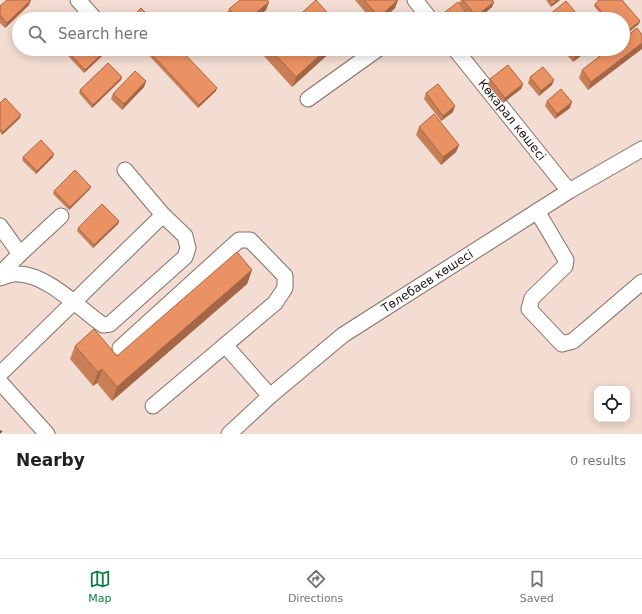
<!DOCTYPE html>
<html lang="en">
<head>
<meta charset="utf-8">
<style>
  :root { --surface:#fff; --page:#f2f2f2; --text:#202124; --muted:#757577; --line:#e0e0e0; --accent:#0b8043 }
  body { margin:0; font-family:"DejaVu Sans",sans-serif; background:var(--page); color:var(--text) }
  .controls { position:absolute; right:12px; bottom:12px; display:grid; overflow:hidden; border-radius:8px; box-shadow:0 2px 10px #0003 }
  .controls button { width:36px; height:36px; display:grid; place-items:center; padding:0; border:0; border-bottom:1px solid var(--line); background:var(--surface); color:var(--text); font:20px sans-serif }
  .list { margin:0; padding:0; list-style:none }
  h2 { display:flex; justify-content:space-between; align-items:center; height:52px; margin:0; padding:0 16px; font-size:17px }
  h2 small { font-size:13px; font-weight:400; color:var(--muted) }
  .icon { flex:none; width:22px; height:22px; fill:none; stroke:currentColor; stroke-width:2; stroke-linecap:round; stroke-linejoin:round }
  .map { position:relative; flex:none; width:642px; height:434px; overflow:hidden }
  .search { position:absolute; background:var(--surface); box-shadow:0 2px 10px #0003; left:12px; right:12px; top:12px; height:44px; display:flex; align-items:center; gap:10px; box-sizing:border-box; padding:0 14px; border-radius:22px; color:var(--muted); font-size:15px }
  .sheet { height:124px; background:var(--surface) }
  nav { display:flex; justify-content:space-around; align-items:center; box-sizing:border-box; height:56px; border-top:1px solid var(--line); background:var(--surface); font-size:11px; color:var(--muted) }
  nav a { display:grid; justify-items:center; gap:2px }
  nav .on { color:var(--accent) }
  .map>svg:first-child { display:block }
  .lines { fill:none; stroke-linecap:round; stroke-linejoin:round }
  .minor-casing { stroke:#847067; stroke-width:17 }
  .minor { stroke:#fff; stroke-width:15 }
  .rail { stroke:#5b4e48; stroke-width:3; stroke-dasharray:2 4; stroke-linecap:butt }
  .wall { fill:#ca7e56 }
  .shaded-wall { fill:#a46646 }
  .building { fill:#eb9264; stroke:#a46646 }
  .labels { text-anchor:middle; dominant-baseline:central; stroke-width:4; stroke-linejoin:round; paint-order:stroke }
  .street-label { font-size:12px; fill:#1f1713; stroke:#fdeae1 }
</style>
</head>
<body>
<div class="map">
<svg width="642" height="434" viewBox="0 0 642 434">
  <rect width="100%" height="100%" fill="#f3dcd1"/>
  <g class="lines">
    <g class="minor-casing">
      <g id="minor">
        <path d="M78,0l17,19"/>
        <path d="M415,0l15,19"/>
        <path id="s1" d="M455,49l114,142"/>
        <path d="M308,99l70,-50"/>
        <path d="M537,211l29,49 -1,6 -33,32 -3,11 33,35 11,-3 69,-59"/>
        <path d="M0,226l20,28"/>
        <path d="M0,274l20,-20 41,-38"/>
        <path d="M0,278c6,-2 13,-5 18,-4 29,0 62,35 85,51l7,-1 75,-67 3,-9 -3,-12 -22,-21 -38,-45"/>
        <path d="M225,345l45,51"/>
        <path d="M120,348l119,-108h11l35,36v12l-10,15 -122,103"/>
        <path d="M0,374l163,-159"/>
        <path d="M0,382l47,52"/>
        <path id="s2" d="M229,434l41,-38 73,-61 226,-144 73,-42"/>
      </g>
    </g>
    <use href="#minor" class="minor"/>
    <path class="rail" d="M0,431l2,3"/>
  </g>
  <path class="wall" d="M355,0h43l-3,8 -12,11h-12z
    M461,0h31l2,2 -2,5 -14,12h-6l-13,-16z
    M546,0h14l-9,7z
    M269,2l-3,8 -11,9h-27l-2,-2 3,-8z
    M595,4l44,20 -16,-5h-18l-11,-13z
    M29,5l-24,23 -5,-5v-17z
    M577,14l-1,5h-28l1,-4z
    M637,28l-49,62 -9,-12 3,-8z
    M143,49h37l36,42 -18,17z
    M265,49h69l-42,38 -29,-32z
    M485,49h8l-5,4z
    M562,49h25l-1,3 -13,10z
    M70,54l32,2 -18,17 -15,-16z
    M122,77l-1,3 -29,28 -13,-15 1,-3z
    M530,77l22,8 -13,11 -11,-13z
    M490,79l33,5 -2,5 -18,14 -15,-18z
    M146,81l-2,6 -22,23 -11,-11 2,-5z
    M426,93l27,19 -12,9 -17,-22z
    M547,101l23,7 -15,11 -10,-13z
    M0,103l20,15 -18,17 -2,-3z
    M419,127l40,18 -3,7 -15,13 -25,-30z
    M23,157h30l-17,17 -14,-14z
    M90,189l-21,21 -16,-16 1,-3z
    M119,221l-1,3 -25,24 -16,-17 1,-3z
    M252,270l-5,14 -135,117 -15,-18 -4,3 -23,-27 5,-13 42,10z"/>
  <path class="shaded-wall" d="M31,0l-2,5 -24,23 2,-5z
    M398,0l-3,8 -12,11h-5l1,-2z
    M558,0h2l-9,7 1,-3z
    M269,2l-3,8 -11,9h-6z
    M494,2l-2,5 -14,12h-3l1,-3z
    M577,14l-1,5h-4z
    M640,21l-1,3 -16,13v-2z
    M642,43v6l-54,41 3,-8z
    M327,49h7l-42,38 4,-10z
    M490,49h3l-5,4z
    M584,49h3l-1,3 -13,10 2,-5z
    M103,53l-1,3 -18,17 1,-3z
    M122,77l-1,3 -29,28 1,-3z
    M554,80l-2,5 -13,11 2,-5z
    M146,81l-2,6 -22,23 2,-6z
    M523,84l-2,5 -18,14 2,-5z
    M217,88l-1,3 -18,17 1,-3z
    M572,102l-2,6 -15,11 2,-5z
    M455,106l-2,6 -12,9 2,-5z
    M21,115l-1,3 -18,17 1,-3z
    M459,145l-3,7 -15,13 2,-8z
    M54,154l-1,3 -17,17 1,-3z
    M91,187l-1,2 -21,21 1,-3z
    M119,221l-1,3 -25,24 1,-3z
    M252,270l-5,14 -135,117 5,-14z
    M102,369l-5,14 -4,3 5,-14z"/>
  <path class="building" d="M7,0h24l-24,23 -7,-8v-9z
    M240,0h27l2,2 -20,17h-11l-9,-10z
    M316,0l17,19h-38z
    M364,0h34l-19,17z
    M463,0h29l2,2 -18,14z
    M549,0h9l-6,4z
    M599,0h23l18,21 -17,14v-16h-15l-13,-15z
    M566,1l11,13 -5,5h-20l-3,-4z
    M458,2l13,17h-29l-2,-3z
    M141,8l11,11h-22z
    M62,15l4,4h-9z
    M493,15l3,4h-8z
    M637,28l5,7v8l-51,39 -9,-12 27,-21h14v-10z
    M75,49h24l4,4 -18,17 -15,-16z
    M147,49h33l37,39 -18,17z
    M270,49h57l-31,28z
    M569,49h15l-9,8z
    M108,63l14,14 -29,28 -13,-15z
    M508,65l15,19 -18,14 -15,-19z
    M543,67l11,13 -13,11 -11,-14z
    M135,71l11,10 -22,23 -11,-10z
    M438,84l17,22 -12,10 -17,-23z
    M561,89l11,13 -15,12 -10,-13z
    M5,98l16,17 -18,17 -3,-3v-26z
    M434,114l25,31 -16,12 -24,-30z
    M41,140l13,14 -17,17 -14,-14z
    M75,170l16,17 -21,20 -16,-16z
    M102,204l17,17 -25,24 -16,-17z
    M237,252l15,18 -135,117 -15,-18 -4,3 -23,-26 19,-17 23,27z"/>
  <g class="labels">
    <g class="street-label">
      <text stroke="none"><textPath href="#s1" startOffset="91">Көкарал көшесі</textPath></text>
      <text stroke="none"><textPath href="#s2" startOffset="251">Төлебаев көшесі</textPath></text>
    </g>
  </g>
</svg>
<div class="controls">
<button><svg class="icon" aria-label="locate" viewBox="0 0 24 24"><circle cx="12" cy="12" r="6"/><path d="M12 2v4M12 18v4M2 12h4M18 12h4"/></svg></button>
</div>
<div class="search"><svg class="icon" aria-label="search" viewBox="0 0 24 24"><circle cx="10" cy="10" r="6"/><path d="M15 15l6 6"/></svg>Search here</div>
</div>
<section class="sheet">
<h2>Nearby<small>0 results</small></h2>
<ul class="list">
</ul>
</section>
<nav>
<a class="on"><svg class="icon" aria-label="map" viewBox="0 0 24 24"><path d="M3 6l6-2 6 2 6-2v14l-6 2-6-2-6 2zM9 4v14M15 6v14"/></svg>Map</a>
<a><svg class="icon" aria-label="directions" viewBox="0 0 24 24"><path d="M12 3l9 9-9 9-9-9zM9 14v-3h6M13 9l2 2-2 2"/></svg>Directions</a>
<a><svg class="icon" aria-label="saved" viewBox="0 0 24 24"><path d="M7 4h10v16l-5-4-5 4z"/></svg>Saved</a>
</nav>
</body>
</html>
